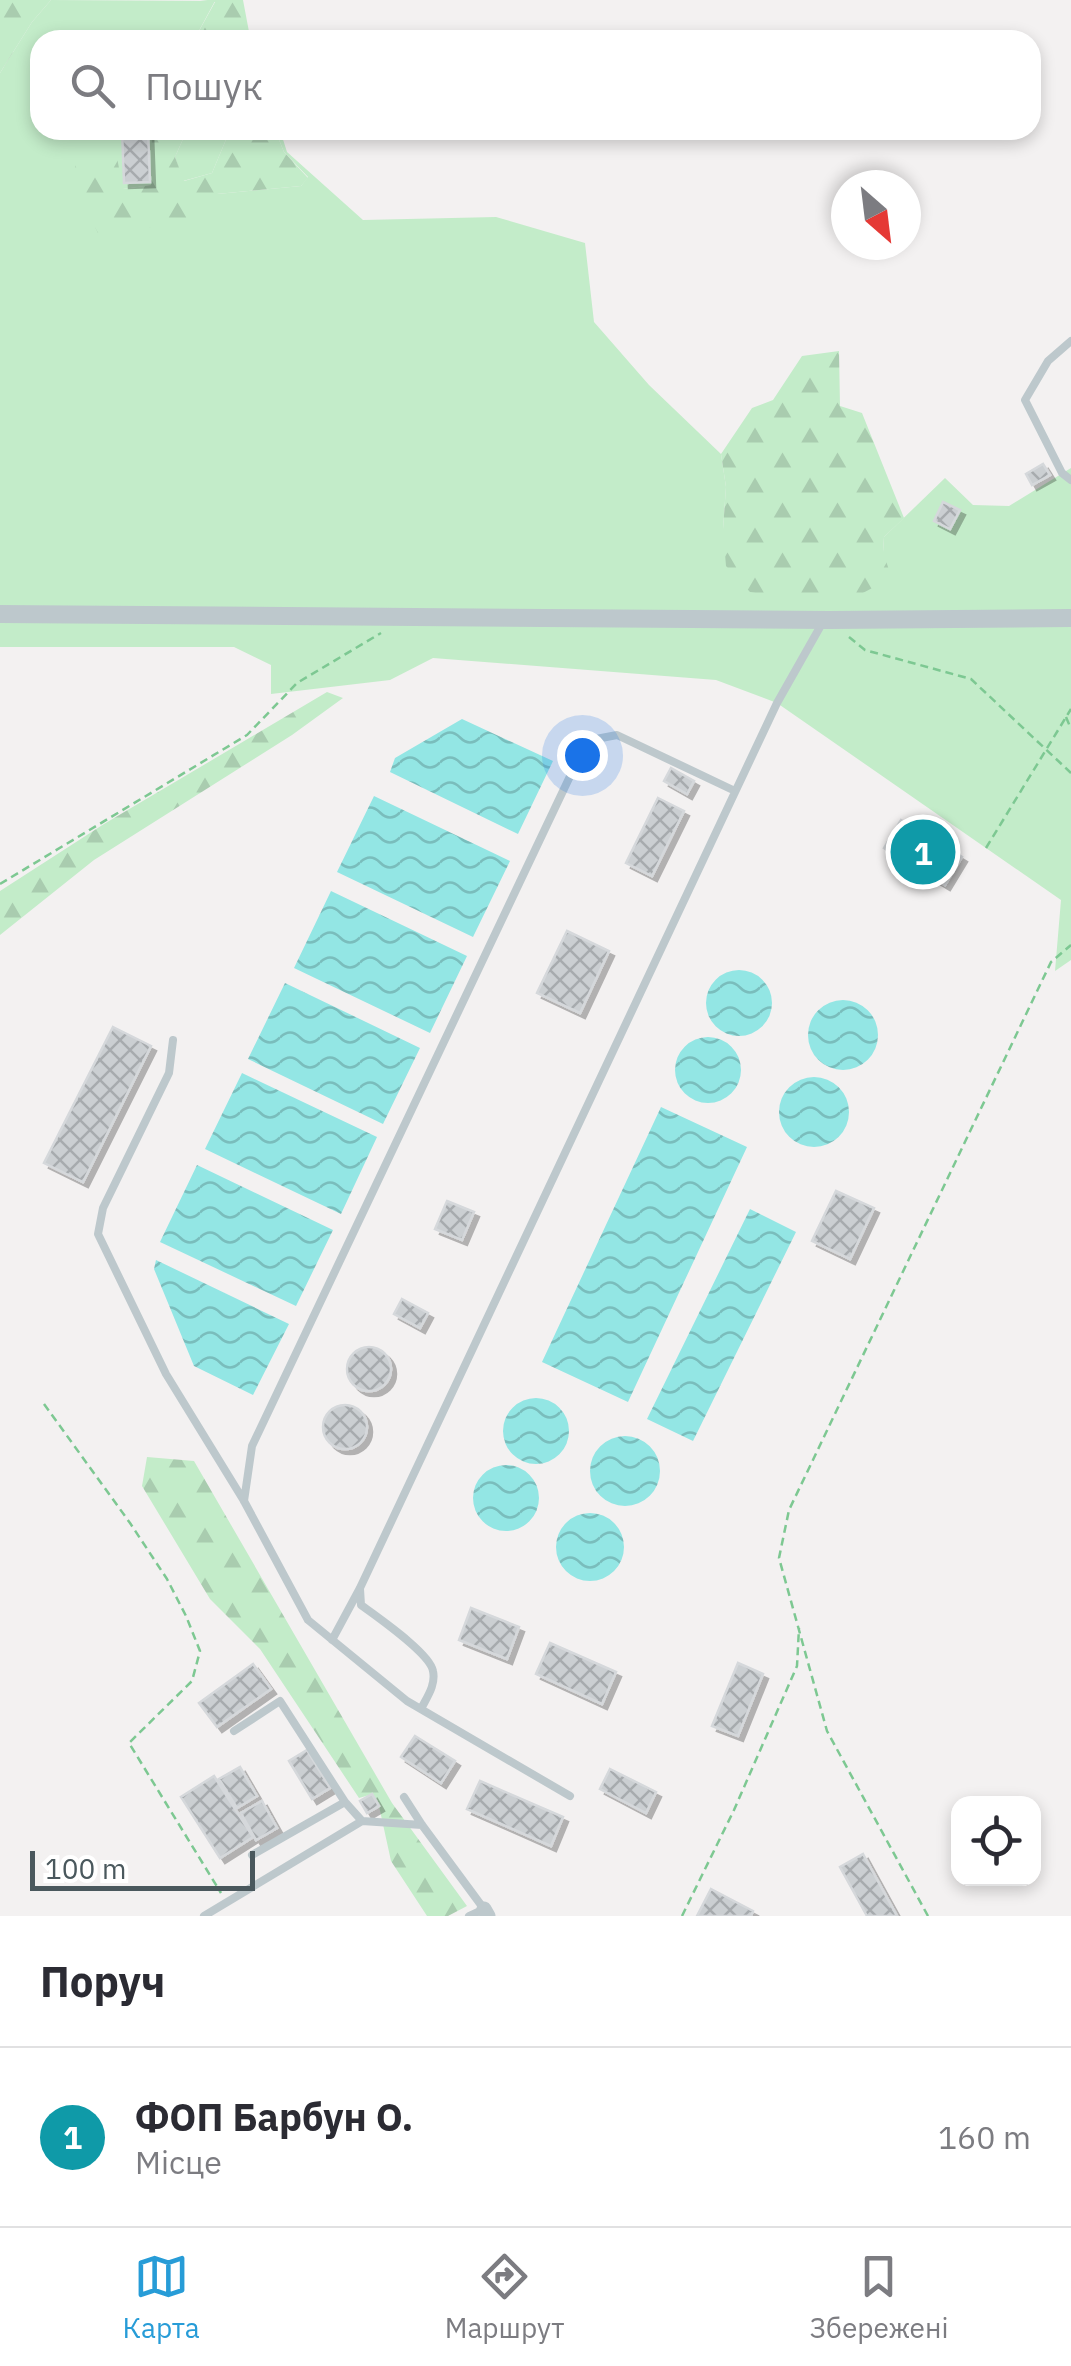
<!DOCTYPE html>
<html lang="uk">
<head>
<meta charset="utf-8">
<style>
  :root { --surface:#fff; --page:#f7f7f7; --text:#2b2b33; --muted:#7c7c81; --line:#e1e1e2; --accent:#279cd7 }
  body { margin:0; font-family:"IBM Plex Sans",sans-serif; background:var(--page); color:var(--text) }
  .controls { position:absolute; right:30px; bottom:30px; display:grid; overflow:hidden; border-radius:20px; box-shadow:0 5px 15px #0003 }
  .controls button { width:90px; height:90px; display:grid; place-items:center; padding:0; border:0; border-bottom:2px solid var(--line); background:var(--surface); color:var(--text); font:50px sans-serif }
  .compass { position:absolute; left:831px; top:170px; width:90px; height:90px; border-radius:50%; background:var(--surface); box-shadow:0 5px 15px #0003; rotate:152deg }
  .scale { position:absolute; left:30px; bottom:25px; width:225px; box-sizing:border-box; padding-left:10px; border:5px solid #4a585d; border-top:0; font-size:28px; line-height:35px; white-space:nowrap; color:#4a585d; -webkit-text-stroke:8px #fff; paint-order:stroke }
  .you { position:absolute; left:582px; top:755px; width:35px; height:35px; margin:-25px; border:8px solid #fff; border-radius:50%; background:#1a73e8; box-shadow:0 0 0 15px #1a73e833 }
  .badge { display:grid; place-items:center; width:65px; height:65px; border-radius:50%; background:var(--accent); color:#fff; font-size:32px; font-weight:700 }
  .pin { position:absolute; translate:-50% -50%; border:5px solid #fff; box-shadow:0 2px 10px #0006 }
  .list { margin:0; padding:0; list-style:none }
  h2 { display:flex; justify-content:space-between; align-items:center; height:130px; margin:0; padding:0 40px; font-size:42px }
  h2 small { font-size:32px; font-weight:400; color:var(--muted) }
  .list li { display:grid; grid-template-columns:65px 1fr auto; gap:30px; align-items:center; box-sizing:border-box; height:180px; padding:0 40px; border-top:2px solid var(--line) }
  .list b { display:block; font-size:38px; white-space:nowrap }
  .list p { margin:0; font-size:32px; white-space:nowrap; color:var(--muted) }
  .list em { font-size:32px; font-style:normal; color:var(--muted) }
  .icon { flex:none; width:55px; height:55px; fill:none; stroke:currentColor; stroke-width:2; stroke-linecap:round; stroke-linejoin:round }
  .map { position:relative; flex:none; width:1071px; height:1916px; overflow:hidden }
  .search { position:absolute; background:var(--surface); box-shadow:0 5px 15px #0003; left:30px; right:30px; top:30px; height:110px; display:flex; align-items:center; gap:25px; box-sizing:border-box; padding:0 35px; border-radius:30px; color:var(--muted); font-size:38px }
  .sheet { height:310px; background:var(--surface) }
  nav { display:flex; justify-content:space-around; align-items:center; box-sizing:border-box; height:140px; border-top:2px solid var(--line); background:var(--surface); font-size:28px; color:var(--muted) }
  nav a { display:grid; justify-items:center; gap:5px }
  nav .on { color:var(--accent) }
  .map>svg:first-child { display:block }
  .green { fill:#c3ecc9 }
  .forest { fill:url(#forest-firs) }
  .water { fill:url(#water-waves) }
  .building { fill:url(#building-cross-hatch); stroke:#d5d8db; stroke-width:2.5; filter:url(#shadow) }
  .lines { fill:none; stroke-linecap:round; stroke-linejoin:round }
  .path { stroke:#7dc892; stroke-width:2.5; stroke-dasharray:8 5; stroke-linecap:butt }
  .service { stroke:#bdc8cc; stroke-width:8 }
  .minor { stroke:#bdc8cc; stroke-width:15 }
  .tertiary { stroke:#bdc8cc; stroke-width:18 }
</style>
</head>
<body>
<div class="map">
<svg width="1071" height="1916" viewBox="0 0 1071 1916">
  <defs>
    <pattern id="forest-firs" width="22" height="20" patternUnits="userSpaceOnUse" patternTransform="scale(2.5)"><rect width="22" height="20" fill="#c3ecc9"/><path d="M5 1l3.5 6h-7zM16 11l3.5 6h-7z" fill="#a9ccaf"/></pattern>
    <pattern id="water-waves" width="16" height="10" patternUnits="userSpaceOnUse" patternTransform="scale(2.5)"><rect width="16" height="10" fill="#93e6e4"/><path d="M0 5q4-4 8 0t8 0" fill="none" stroke="#7abdbc"/></pattern>
    <pattern id="building-cross-hatch" width="8" height="8" patternUnits="userSpaceOnUse" patternTransform="scale(2.5)"><rect width="8" height="8" fill="#cbcfd2"/><path d="M0 0l8 8M0 8l8-8" fill="none" stroke="#a7abae"/></pattern>
    <filter id="shadow"><feDropShadow dx="5" dy="5" stdDeviation="0" flood-color="#0004"/></filter>
  </defs>
  <rect width="100%" height="100%" fill="#f3f1f1"/>
  <path class="green" d="M51,0l164,1 -21,39h-154v90h112v55l-29,4 -47,-1 141,6 84,-8 7,-9 -24,-25 -9,-22h5l7,22 76,68 133,-3 89,26 9,79 55,63 72,69 5,33 -3,42 160,23 1,-15 61,-59 28,27 36,1 62,-38v492l-16,11 6,-71 -284,-197 -61,-23 -283,-22 -43,22 -119,14v-29l-37,-18h-234v-574l32,-51z
    M187,130h43l-18,43 -29,8 -8,-24z"/>
  <path class="forest" d="M0,0h51l-19,22 -32,51z
    M200,0h43l7,37 -6,3h-50l21,-38z
    M152,130h35l-12,27 9,24 28,-8 18,-43h45l9,22 24,26 -7,8 -84,8 -25,29 -94,10 -22,-45 -1,-33 39,-13 9,47 28,-4z
    M839,351l1,55 22,7 42,105 -20,19 -1,15 6,18 -11,15 -19,10 -66,5 -43,-8 -24,-26 -3,-37 3,-42 -5,-33 31,-46 21,-8 29,-44z
    M327,692l16,6 -51,37 -198,125 -94,75v-44l104,-67z
    M147,1457l47,4 198,342 75,103 -19,10h-21l-36,-55 -12,-55 -6,-12 -14,4 -99,-149 -50,-50 -68,-113z"/>
  <path class="water" d="M462,719l91,42 -35,73 -128,-62 5,-14z
    M374,796l136,65 -37,76 -136,-65z
    M331,891l136,65 -37,77 -136,-65z
    M706 1003a33 33 0 1 1 66 0a33 33 0 1 1-66 0Z
    M285,983l135,65 -37,76 -135,-65z
    M808 1035a35 35 0 1 1 70 0a35 35 0 1 1-70 0Z
    M675 1070a33 33 0 1 1 66 0a33 33 0 1 1-66 0Z
    M242,1073l135,64 -36,77 -136,-65z
    M779 1112a35 35 0 1 1 70 0a35 35 0 1 1-70 0Z
    M661,1107l86,40 -119,255 -86,-40z
    M197,1165l136,65 -37,76 -136,-64z
    M750,1209l46,23 -103,209 -46,-22z
    M156,1260l133,64 -36,71 -59,-29 -40,-97z
    M503 1431a33 33 0 1 1 66 0a33 33 0 1 1-66 0Z
    M590 1471a35 35 0 1 1 70 0a35 35 0 1 1-70 0Z
    M473 1498a33 33 0 1 1 66 0a33 33 0 1 1-66 0Z
    M556 1547a34 34 0 1 1 68 0a34 34 0 1 1-68 0Z"/>
  <path class="building" d="M122,130h26l2,52 -26,1z
    M1043,464l7,11 -18,10 -6,-11z
    M943,502l17,8 -10,19 -16,-8z
    M671,768l23,13 -7,13 -23,-13z
    M658,798l26,13 -32,65 -26,-13z
    M901,820l61,37 -17,28 -61,-37z
    M567,931l42,20 -29,62 -43,-20z
    M113,1027l38,19 -68,136 -39,-19z
    M836,1191l38,17 -24,51 -38,-18z
    M447,1201l27,11 -12,28 -27,-11z
    M402,1299l26,14 -8,15 -26,-14z
    M347 1369a22 22 0 1 1 44 0a22 22 0 1 1-44 0Z
    M323 1427a22 22 0 1 1 44 0a22 22 0 1 1-44 0Z
    M471,1608l48,19 -12,32 -48,-19z
    M550,1643l66,29 -14,32 -66,-30z
    M738,1663l25,11 -25,62 -26,-10z
    M253,1664l18,25 -54,38 -18,-24z
    M415,1736l40,25 -14,22 -40,-26z
    M307,1750l23,38 -18,11 -23,-38z
    M240,1767l17,29 -20,12 -18,-29z
    M610,1769l46,23 -10,21 -46,-24z
    M214,1776l39,61 -33,21 -39,-61z
    M480,1781l83,36 -12,29 -84,-37z
    M372,1794l7,12 -12,7 -7,-12z
    M262,1801l15,27 -21,12 -15,-27z
    M863,1854l34,62h-30l-27,-49z
    M711,1889l42,22 -2,5h-54z"/>
  <g class="lines">
    <path class="path" d="M849,637l16,13 106,29 100,94
      M1066,717l5,12
      M986,848l85,-139
      M0,884l247,-149 50,-52 84,-50
      M44,1404l86,119 37,56 19,37 14,35 -8,30 -63,62 92,150
      M682,1916l52,-106 63,-144 2,-38
      M928,1916l-101,-185 -48,-173 10,-48 262,-548 20,-17"/>
    <path class="service" d="M1071,341l-23,20 -23,39 37,73 9,7
      M173,1040l-4,33 -66,135 -5,26 68,140 78,127 64,119 99,81 163,95
      M244,1501l8,-55 330,-695 14,-12 21,-4 118,56
      M360,1589l1,16c16,12 69,48 72,66 3,14 -6,26 -12,38
      M332,1640l28,-52 417,-885 47,-83
      M234,1731l46,-30 65,101
      M404,1797l18,28 62,84 -15,7
      M252,1855l93,-53 17,19 60,4
      M204,1916l158,-95"/>
    <path class="minor" d="M484,1909l4,7"/>
    <path class="tertiary" d="M0,614l829,6 242,-2"/>
  </g>
</svg>
<div class="controls">
<button><svg class="icon" aria-label="locate" viewBox="0 0 24 24"><circle cx="12" cy="12" r="6"/><path d="M12 2v4M12 18v4M2 12h4M18 12h4"/></svg></button>
</div>
<svg class="compass" viewBox="-18 -18 36 36"><path d="M0-13l5 13h-10z" fill="#e53935"/><path d="M0 13l5-13h-10z" fill="#7c7c81"/></svg>
<div class="scale">100 m</div>
<div class="you"></div>
<div class="pin badge" style="left:923px;top:852px;background:#0f9aa8">1</div>
<div class="search"><svg class="icon" aria-label="search" viewBox="0 0 24 24"><circle cx="10" cy="10" r="6"/><path d="M15 15l6 6"/></svg>Пошук</div>
</div>
<section class="sheet">
<h2>Поруч<small></small></h2>
<ul class="list">
<li><span class="badge" style="background:#0f9aa8">1</span><div><b>ФОП Барбун О.</b><p>Місце</p></div><em>160 m</em></li>
</ul>
</section>
<nav>
<a class="on"><svg class="icon" aria-label="map" viewBox="0 0 24 24"><path d="M3 6l6-2 6 2 6-2v14l-6 2-6-2-6 2zM9 4v14M15 6v14"/></svg>Карта</a>
<a><svg class="icon" aria-label="directions" viewBox="0 0 24 24"><path d="M12 3l9 9-9 9-9-9zM9 14v-3h6M13 9l2 2-2 2"/></svg>Маршрут</a>
<a><svg class="icon" aria-label="saved" viewBox="0 0 24 24"><path d="M7 4h10v16l-5-4-5 4z"/></svg>Збережені</a>
</nav>
</body>
</html>
